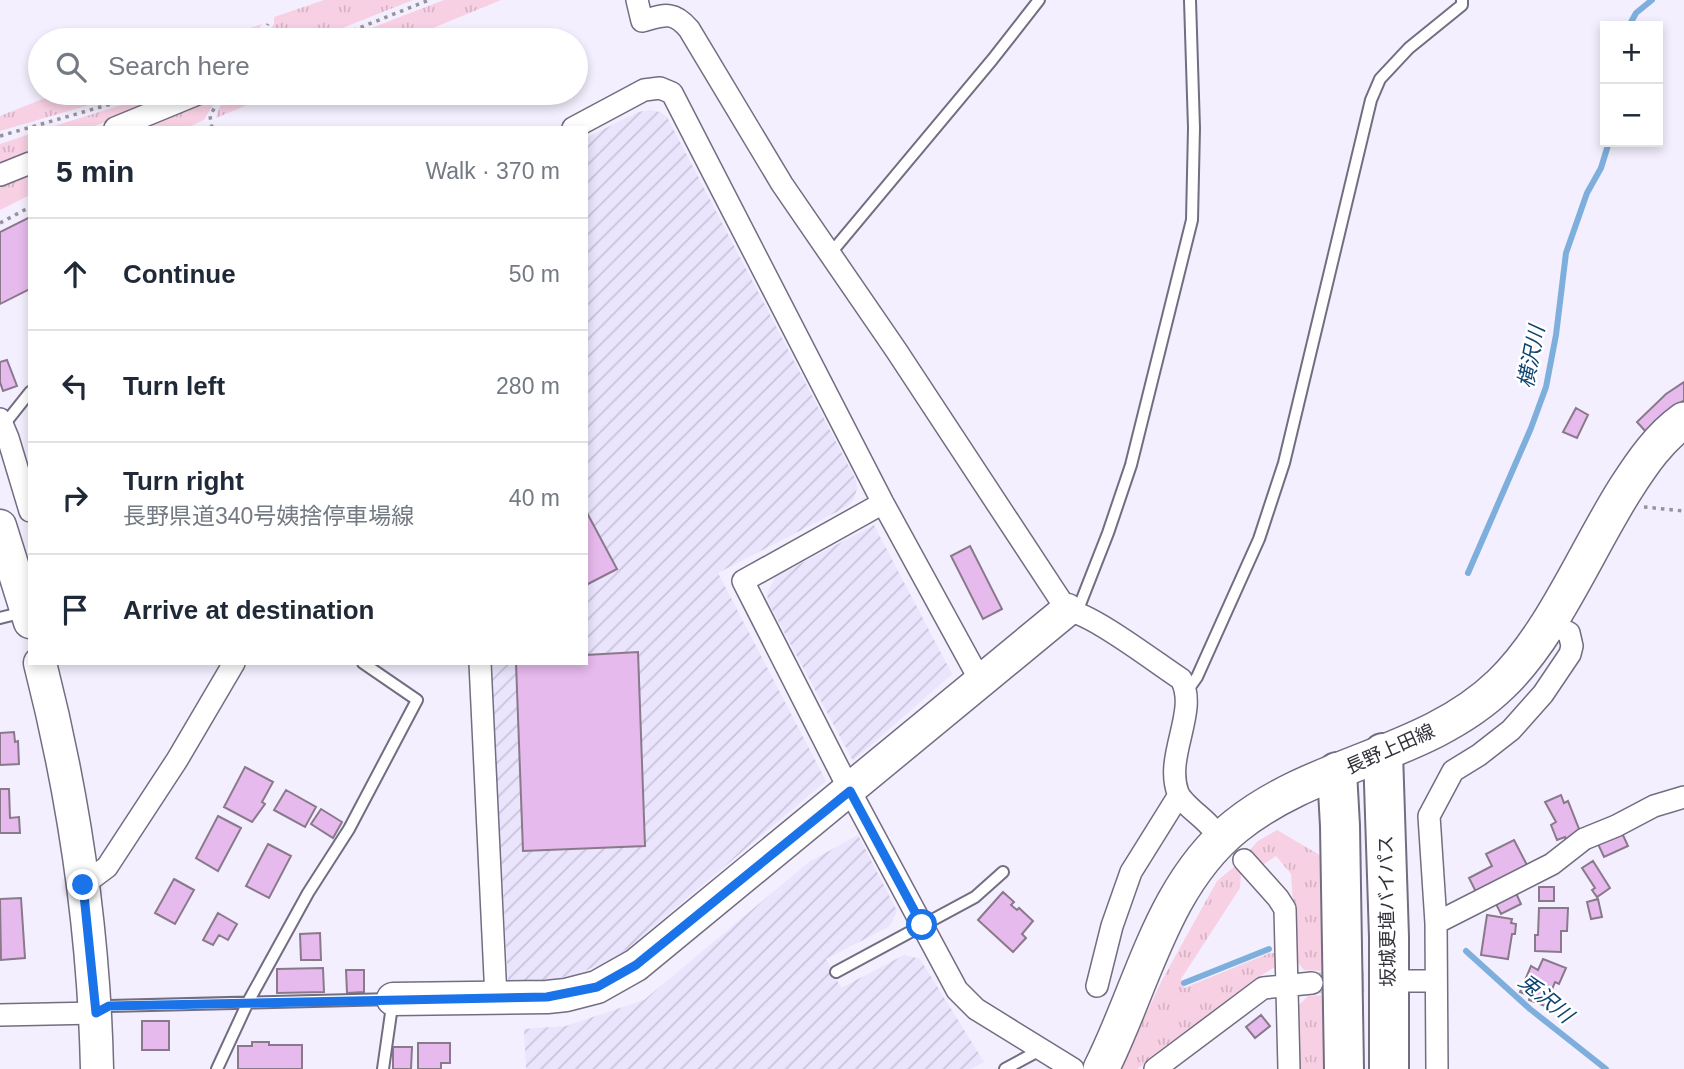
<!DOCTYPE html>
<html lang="en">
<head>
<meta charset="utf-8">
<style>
  :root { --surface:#fff; --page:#f6f6f7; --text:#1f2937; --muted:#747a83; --line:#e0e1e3 }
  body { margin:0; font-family:Arial,"Noto Sans JP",sans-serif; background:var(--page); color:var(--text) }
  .controls { position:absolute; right:21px; top:21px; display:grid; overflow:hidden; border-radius:0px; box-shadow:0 4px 10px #0003 }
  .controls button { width:63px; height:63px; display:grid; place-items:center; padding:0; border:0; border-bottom:2px solid var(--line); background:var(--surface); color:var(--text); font:35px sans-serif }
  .stop { position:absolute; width:21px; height:21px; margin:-16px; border:5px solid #1a73e8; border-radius:50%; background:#fff }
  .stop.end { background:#1a73e8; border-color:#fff; box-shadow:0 2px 7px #0008 }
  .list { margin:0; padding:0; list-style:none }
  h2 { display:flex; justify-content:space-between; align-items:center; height:91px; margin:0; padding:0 28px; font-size:30px }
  h2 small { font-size:23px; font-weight:400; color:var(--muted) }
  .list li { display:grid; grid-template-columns:46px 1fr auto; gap:21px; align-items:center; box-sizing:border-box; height:112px; padding:0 28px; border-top:2px solid var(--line) }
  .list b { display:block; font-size:26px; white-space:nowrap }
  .list p { margin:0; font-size:23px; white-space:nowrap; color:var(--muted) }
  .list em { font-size:23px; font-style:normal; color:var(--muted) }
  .icon { flex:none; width:38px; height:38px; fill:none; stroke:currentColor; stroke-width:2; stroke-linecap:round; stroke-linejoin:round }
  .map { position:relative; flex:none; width:1684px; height:1069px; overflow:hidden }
  .search { position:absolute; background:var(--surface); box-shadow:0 4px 10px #0003; left:28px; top:28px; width:560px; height:77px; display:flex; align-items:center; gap:18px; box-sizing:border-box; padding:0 24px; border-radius:38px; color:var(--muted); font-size:26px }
  .panel { position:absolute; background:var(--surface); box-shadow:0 4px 10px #0003; left:28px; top:126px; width:560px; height:539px; border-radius:0px }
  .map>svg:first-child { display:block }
  .industrial { fill:url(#industrial-furrows) }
  .grass { fill:url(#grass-tufts) }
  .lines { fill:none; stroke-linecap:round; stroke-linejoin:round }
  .stream { stroke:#7eafdc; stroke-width:6 }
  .building { fill:#e7baed; stroke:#89798b; stroke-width:2 }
  .street-tunnel { stroke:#cdc9d7; stroke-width:21; stroke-dasharray:21 10; stroke-linecap:butt }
  .lane-casing { stroke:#726d81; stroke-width:14 }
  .street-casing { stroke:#726d81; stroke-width:24 }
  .secondary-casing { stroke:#726d81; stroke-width:35 }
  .primary-casing { stroke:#726d81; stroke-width:38 }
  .highway-casing { stroke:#726d81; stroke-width:42 }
  .path { stroke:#96929e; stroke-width:3.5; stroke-dasharray:3.5 5; stroke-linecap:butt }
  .lane { stroke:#fff; stroke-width:10 }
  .street { stroke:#fff; stroke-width:21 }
  .secondary { stroke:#fff; stroke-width:32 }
  .primary { stroke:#fff; stroke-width:35 }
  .highway { stroke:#fff; stroke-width:38 }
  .route { stroke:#1a73e8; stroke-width:9 }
  .labels { text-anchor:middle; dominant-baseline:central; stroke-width:5; stroke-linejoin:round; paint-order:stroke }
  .street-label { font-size:19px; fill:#34313a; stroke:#fff }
  .water-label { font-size:21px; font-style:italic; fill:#0e4570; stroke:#fff }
</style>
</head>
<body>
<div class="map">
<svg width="1684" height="1069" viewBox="0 0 1684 1069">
  <defs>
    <pattern id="industrial-furrows" width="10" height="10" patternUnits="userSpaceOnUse" patternTransform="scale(1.75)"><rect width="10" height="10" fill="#eae4fd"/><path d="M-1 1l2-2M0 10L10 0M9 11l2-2" fill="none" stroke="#c9c4da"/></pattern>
    <pattern id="grass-tufts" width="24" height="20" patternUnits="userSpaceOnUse" patternTransform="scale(1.75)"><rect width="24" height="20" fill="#f8d0e3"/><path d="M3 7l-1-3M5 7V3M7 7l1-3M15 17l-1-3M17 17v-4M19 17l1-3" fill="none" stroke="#d5b3c4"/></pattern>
  </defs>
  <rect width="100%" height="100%" fill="#f3effe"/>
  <path class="industrial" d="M650,110l10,2 7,5 189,363 1,8 -3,11 -6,7 -130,67 108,208 -199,168 -22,14 -31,12 -29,5h-37l-18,-317h96v-525l52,-26z
    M874,525l78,149 -99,87 -85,-159 -1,-9 8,-16z
    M858,835l39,76 -7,15 -64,33 15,29 63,-33 16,4 64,103 -13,7h-445l-2,-40 42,-3 78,-26 165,-138z"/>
  <path class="grass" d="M324,0h89l-101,40h-49l11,-16v-7z
    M444,0h57l-97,40h-64z
    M262,24l-11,16h-65l24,-10 13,7z
    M58,93h72l-130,38v-15z
    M160,93h17l-87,35h-42z
    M213,93h7l-16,27 -18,8h-56z
    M230,93h46l-60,25 3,-10z
    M30,134v18l-30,12v-20z
    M30,170v25l-30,15v-28z
    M1277,830l46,27v114l-19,-1 -7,-8 -6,-88 -15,-18 -15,10 -13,-14 10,-11z
    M1234,867l7,7 -1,14 -59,91 3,9 86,-35h7v13l-17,10 -87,68 -36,25h-17l42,-89 55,-99z
    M1323,995l1,74h-25l-1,-63 10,-10z"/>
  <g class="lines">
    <path class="stream" d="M1629,26l7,-13 16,-13
      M1468,573l63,-145 15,-41 10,-52 10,-82 21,-60 14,-25 8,-26
      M1466,951l64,58 76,60
      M1184,983l85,-34"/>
  </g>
  <path class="building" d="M30,217v72l-30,15v-72z
    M7,360l10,26 -14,5 -3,-9v-20z
    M1684,382v18l-37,33 -10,-11 29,-28z
    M1576,408l12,7 -11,23 -14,-6z
    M586,511l31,58 -31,16z
    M970,546l32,63 -19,10 -32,-63z
    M638,652l7,194 -122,5 -7,-188h70v-8z
    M14,732l1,10 3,-1 1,23 -19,1v-32z
    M245,767l28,15 -11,20 3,2 -13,18 -28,-15z
    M0,789h9l1,29 9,-1 1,16h-20z
    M286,790l30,17 -11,20 -31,-17z
    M1561,795l3,8 4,-2 13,33 -15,6 -1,-3 -8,3 -6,-15 5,-3 -11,-20z
    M321,809l21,13 -9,16 -22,-14z
    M218,816l23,12 -23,43 -22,-13z
    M1622,833l6,13 -24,11 -6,-13z
    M1514,840l14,27 -51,27 -8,-16 23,-12 -6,-12z
    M268,844l23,12 -22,42 -23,-12z
    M1593,861l17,27 -13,9 -5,-7 3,-2 -13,-20z
    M174,879l20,11 -19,34 -20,-11z
    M1539,887h15v14h-15z
    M1515,891l6,13 -20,10 -6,-12z
    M1003,892l11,10 -3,3 6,5 2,-2 14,13 -11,13 4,4 -13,14 -35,-32z
    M21,898l4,60 -24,2 -1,-61z
    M1598,899l4,18 -11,2 -4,-17z
    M1539,908h29l-1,23h-6v21l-26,-1v-16h3z
    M218,913l19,11 -9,16 -9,-5 -6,10 -10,-5z
    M1487,915l25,4 -1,4 5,1 -1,10h-3l-4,25 -27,-4z
    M320,933l1,27h-20l-1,-26z
    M1543,959l23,9 -7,16 -4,-2 -10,24 -16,-6 1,-4 -10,-4 11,-26 7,4z
    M323,968l1,24 -47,1v-24z
    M346,970h18v22l-17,1z
    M1261,1015l9,11 -15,12 -9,-11z
    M142,1021h27v29h-27z
    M252,1042h17v3h33v24h-64v-23h14z
    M418,1043h32v20h-9v6h-23z
    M393,1047h19l-1,22h-18z"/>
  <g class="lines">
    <path class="street-tunnel" d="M1312,983l86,-2"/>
    <g class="lane-casing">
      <path id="lane" d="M830,254l162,-194 47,-60
        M3,426l27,-34
        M1077,612l31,-79 23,-68 61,-245 2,-92 -4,-128
        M0,618l24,-6
        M1187,691l10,-14 62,-138 25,-76 87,-363 9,-21 29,-31 53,-43v-5
        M836,972l139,-75 28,-25
        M98,1011l11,-5 284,-7 -10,70
        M217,1069l31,-67 60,-109 41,-64 68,-129 -54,-37
        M1005,1069l35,-19"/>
    </g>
    <g class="street-casing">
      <path id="street" d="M637,0l5,21c22,-6 31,-11 47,8l93,155 114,166 171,260c27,5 88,52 114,69 18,32 -17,77 -3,114 5,11 23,23 31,32
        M115,128l85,-35
        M573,128l71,-38 16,-2 12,5 211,410 98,179
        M0,175l30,-12
        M0,419l8,19 22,73
        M883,503l-140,78 107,210 107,199 19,19 97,60
        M480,663l16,335
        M1244,860l34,38 7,11 4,160
        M83,885l24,-18 70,-107 57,-97
        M1436,923l116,-59 32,-25 32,-13 38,-20 30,-9
        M1407,981h29
        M1097,986l15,-60 19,-54 48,-77
        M0,1015l96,-2
        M1155,1069l108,-81 49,-5
        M1437,1069l-1,-146 -7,-107 24,-45 26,-16 32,-25 32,-36 27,-40 2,-8 -3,-13 -20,-11"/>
    </g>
    <g class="secondary-casing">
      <path id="secondary" d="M0,526l30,96
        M40,663c34,133 54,269 57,406
        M393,999l154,-2 19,-2 31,-8 39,-22 431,-355"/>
    </g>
    <g class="primary-casing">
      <path id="primary" d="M1101,1069c41,-81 61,-184 135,-243 79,-64 191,-70 265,-142 52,-50 86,-135 125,-196 16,-25 33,-50 58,-68"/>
    </g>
    <g class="highway-casing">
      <path id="highway" d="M1383,753l6,184v132
        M1337,772l3,54 4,243"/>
    </g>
    <path class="path" d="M259,40l9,-16
      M329,40l100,-40
      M219,100l6,-7
      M212,128l-2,-12 5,-9
      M0,136l125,-36
      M0,223l30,-16
      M1644,507l40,4"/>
    <use href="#lane" class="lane"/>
    <use href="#street" class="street"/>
    <use href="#secondary" class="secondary"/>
    <use href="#primary" class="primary"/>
    <use href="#highway" class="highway"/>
  </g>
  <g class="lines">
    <path class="route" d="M83,885l13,128 13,-7 438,-9 50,-10 39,-22 214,-174 72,134"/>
  </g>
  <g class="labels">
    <g class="street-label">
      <text transform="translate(1390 749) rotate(-24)">長野上田線</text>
      <text transform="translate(1387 911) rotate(-91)">坂城更埴バイパス</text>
    </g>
    <g class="water-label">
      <text transform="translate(1531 357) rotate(-79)">横沢川</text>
      <text transform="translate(1546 998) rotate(40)">兎沢川</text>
    </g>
  </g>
</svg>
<div class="controls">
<button>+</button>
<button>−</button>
</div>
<div class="stop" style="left:922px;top:925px"></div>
<div class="stop end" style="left:83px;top:885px"></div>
<div class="search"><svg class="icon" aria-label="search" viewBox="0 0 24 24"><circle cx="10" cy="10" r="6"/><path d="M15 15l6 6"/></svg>Search here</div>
<section class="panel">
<h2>5 min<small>Walk · 370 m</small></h2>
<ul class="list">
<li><svg class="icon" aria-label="ahead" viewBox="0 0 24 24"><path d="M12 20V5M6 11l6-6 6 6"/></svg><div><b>Continue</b></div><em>50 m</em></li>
<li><svg class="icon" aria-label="left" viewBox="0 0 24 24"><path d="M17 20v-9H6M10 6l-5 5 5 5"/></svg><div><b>Turn left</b></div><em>280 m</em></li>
<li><svg class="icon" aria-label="right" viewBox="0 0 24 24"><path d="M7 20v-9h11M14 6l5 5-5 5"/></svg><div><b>Turn right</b><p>長野県道340号姨捨停車場線</p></div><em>40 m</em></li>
<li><svg class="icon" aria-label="arrive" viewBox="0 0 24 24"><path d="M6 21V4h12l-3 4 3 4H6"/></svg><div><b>Arrive at destination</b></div></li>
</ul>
</section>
</div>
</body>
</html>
